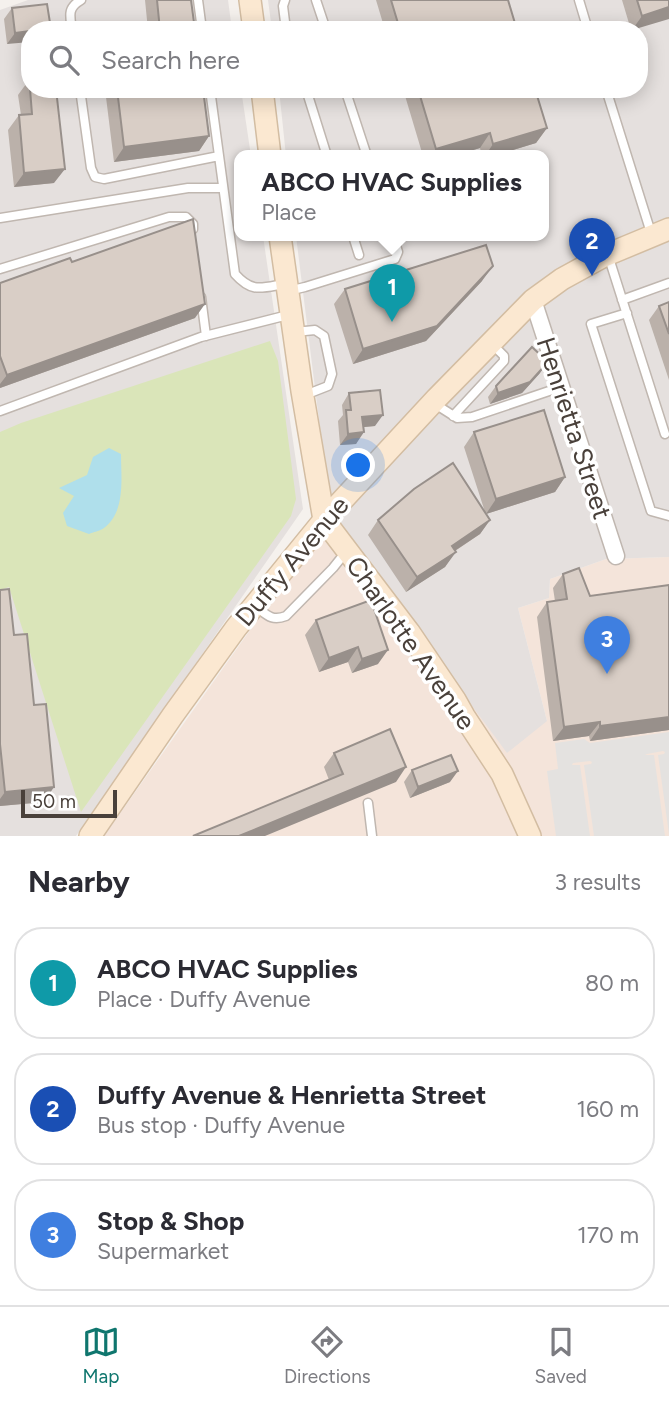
<!DOCTYPE html>
<html lang="en">
<head>
<meta charset="utf-8">
<style>
  :root { --surface:#fff; --page:#f2f2f3; --text:#2b2b33; --muted:#7c7c81; --line:#e1e1e2; --accent:#0f766e }
  body { margin:0; font-family:Figtree,sans-serif; background:var(--page); color:var(--text) }
  .scale { position:absolute; left:21px; bottom:18px; width:96px; box-sizing:border-box; padding-left:7px; border:4px solid #49403a; border-top:0; font-size:19px; line-height:24px; white-space:nowrap; color:#49403a; -webkit-text-stroke:5px #fff; paint-order:stroke }
  .you { position:absolute; left:359px; top:466px; width:24px; height:24px; margin:-18px; border:5px solid #fff; border-radius:50%; background:#1a73e8; box-shadow:0 0 0 10px #1a73e833 }
  .badge { display:grid; place-items:center; width:46px; height:46px; border-radius:50%; background:var(--accent); color:#fff; font-size:23px; font-weight:700 }
  .pin { position:absolute; translate:-50% -58px; filter:drop-shadow(0 2px 4px #0008) }
  .pin::after { content:''; position:absolute; top:37px; width:24px; height:21px; background:inherit; clip-path:polygon(0 0,100% 0,50% 100%) }
  .popup { position:absolute; left:234px; top:150px; width:315px; height:91px; box-sizing:border-box; display:grid; place-content:center; border-radius:14px; background:var(--surface); filter:drop-shadow(0 2px 5px #0005); font-size:23px; white-space:nowrap; color:var(--muted) }
  .popup b { font-size:26px; color:var(--text) }
  .popup::after { content:''; position:absolute; left:50%; top:100%; margin-left:-14px; border:14px solid transparent; border-top-color:var(--surface) }
  .list { margin:0; padding:0; list-style:none }
  h2 { display:flex; justify-content:space-between; align-items:center; height:91px; margin:0; padding:0 28px; font-size:30px }
  h2 small { font-size:23px; font-weight:400; color:var(--muted) }
  .list li { display:grid; grid-template-columns:46px 1fr auto; gap:21px; align-items:center; box-sizing:border-box; height:112px; margin:0 14px 14px; padding:0 14px; border:2px solid var(--line); border-radius:28px }
  .list b { display:block; font-size:26px; white-space:nowrap }
  .list p { margin:0; font-size:23px; white-space:nowrap; color:var(--muted) }
  .list em { font-size:23px; font-style:normal; color:var(--muted) }
  .icon { flex:none; width:38px; height:38px; fill:none; stroke:currentColor; stroke-width:2; stroke-linecap:round; stroke-linejoin:round }
  .map { position:relative; flex:none; width:669px; height:836px; overflow:hidden }
  .search { position:absolute; background:var(--surface); box-shadow:0 4px 18px #0003; left:21px; right:21px; top:21px; height:77px; display:flex; align-items:center; gap:18px; box-sizing:border-box; padding:0 24px; border-radius:28px; color:var(--muted); font-size:26px }
  .sheet { height:469px; background:var(--surface) }
  nav { display:flex; justify-content:space-around; align-items:center; box-sizing:border-box; height:98px; border-top:2px solid var(--line); background:var(--surface); font-size:19px; color:var(--muted) }
  nav a { display:grid; justify-items:center; gap:4px }
  nav .on { color:var(--accent) }
  .map>svg:first-child { display:block }
  .commercial { fill:#f4e4da }
  .industrial { fill:#e5e0de }
  .green { fill:#dae5b9 }
  .parking { fill:#e4e2e0 }
  .water { fill:#afdfeb }
  .lines { fill:none; stroke-linecap:round; stroke-linejoin:round }
  .lane-casing { stroke:#c0b7b0; stroke-width:11 }
  .street-casing { stroke:#c0b7b0; stroke-width:19 }
  .secondary-casing { stroke:#d3bda2; stroke-width:24 }
  .lane { stroke:#fff; stroke-width:8 }
  .street { stroke:#fff; stroke-width:16 }
  .secondary { stroke:#fbe8d1; stroke-width:21 }
  .wall { fill:#bbb1aa }
  .shaded-wall { fill:#98908b }
  .building { fill:#d9cec6; stroke:#98908b; stroke-width:2 }
  .labels { text-anchor:middle; dominant-baseline:central; stroke-width:7; stroke-linejoin:round; paint-order:stroke }
  .street-label { font-size:26px; fill:#49403a; stroke:#fff }
</style>
</head>
<body>
<div class="map">
<svg width="669" height="836" viewBox="0 0 669 836">
  <rect width="100%" height="100%" fill="#f5f1ed"/>
  <path class="commercial" d="M331,516l216,205 -29,-113 31,-10 1,-19 56,-20 63,-2v279h-565z"/>
  <path class="industrial" d="M28,0h200l4,30h-202v59h211l10,67h-11v80h23l40,273 -227,327h-76v-826z
    M268,0h401v557l-63,2 -56,20 -1,19 -31,10 29,113 -40,32 -176,-237 -35,-280h248v-80h-258l-7,-67h360v-59h-367z"/>
  <path class="green" d="M270,341l8,20 18,138 -5,17 -210,296 -72,-225 -9,3v-158l21,-9z"/>
  <path class="parking" d="M669,732v102l-11,-79 6,-1 1,-2 -2,-1 -16,3 -2,1h9l11,81h-71l-10,-71 7,-1 1,-2 -2,-1 -17,2 -1,2h8l10,71h-34l-9,-65 11,-2 -3,-26 29,-4 6,4z"/>
  <path class="water" d="M109,448l12,6c0,22 5,58 -17,74 -4,3 -11,4 -15,6l-22,-8 -4,-13 11,-17 -15,-8 28,-13 6,-18z"/>
  <g class="lines">
    <g class="lane-casing">
      <path id="lane" d="M198,0l4,30
        M285,0l-2,6 3,24
        M316,0l10,30
        M579,0l9,30
        M72,30c-2,-14 -5,-22 9,-30
        M80,89l11,79 4,9 9,2 115,-23
        M210,89l25,185c17,19 26,14 49,10
        M306,89l21,67
        M345,89l22,67
        M606,89l46,147
        M0,218l188,-30h35
        M353,236l6,19
        M608,255l57,179
        M0,269l169,-52h17l7,7v5
        M288,291l17,-4 90,-28 3,-7 -5,-16
        M201,297l5,39
        M622,300l47,-17
        M627,313l-36,11 60,187 18,5
        M295,332l20,-2 9,6 8,38 -4,12 -23,9
        M435,404l22,14 15,-1 89,-30
        M0,411l201,-74 87,-22
        M453,416l51,-55v-5l-13,-13
        M255,606c11,8 16,16 31,10l47,-48 12,-15
        M368,803l4,33"/>
    </g>
    <g class="street-casing">
      <path id="street" d="M533,300l83,256"/>
    </g>
    <g class="secondary-casing">
      <path id="secondary" d="M250,0l4,30
        M262,89l8,67
        M280,236l22,155 22,129 85,112 46,68 9,16 38,58 28,62
        M90,836l83,-121 63,-87 88,-108 113,-122 96,-98 29,-21 42,-23 65,-27"/>
    </g>
    <use href="#lane" class="lane"/>
    <use href="#street" class="street"/>
    <use href="#secondary" class="secondary"/>
  </g>
  <path class="wall" d="M145,0h46l4,30h-47z
    M376,0h132l9,30h-132z
    M622,0h47l-35,30h-3z
    M12,8l39,21 -44,15 -3,-25z
    M29,80l25,103 -40,4 -6,-57 11,-15h2l-3,-20z
    M105,89h98l6,47 -10,15 -85,11z
    M403,89h132l12,39 -11,15 -43,13h-11l-2,-8 -27,8h-30z
    M72,262l123,56 -195,70v-105z
    M482,281l-56,60 -73,23 -19,-60 11,-15z
    M669,302v78l-20,-60 10,-14z
    M540,373l-18,20 -32,11 -2,-7 8,-11z
    M349,393l26,33 -12,1 -7,17 -16,1 -2,-24 5,-6 -1,-10z
    M474,432l91,45 -10,15 -69,22 4,6 -10,14 -25,17 -10,16 -39,25 -38,-57 10,-15 107,-8 -21,-65z
    M563,574l27,22 79,134 -79,11 -1,-5 -36,5 -16,-124 10,-15 8,-1 -2,-13z
    M0,590l14,45 30,167 -44,4z
    M371,600l7,64 -26,9 -4,-11 -29,10 -14,-37 11,-15z
    M334,753l62,29 -67,-2 -5,-13z
    M412,770l38,12 -40,16 -6,-16z"/>
  <path class="shaded-wall" d="M669,7v12l-37,11 10,-14z
    M30,31v11l-23,2 8,-11z
    M547,128l-11,15 -43,13h-8l8,-12z
    M490,133l-10,15 -27,8h-21l4,-7z
    M209,136l-10,15 -85,11 10,-15z
    M65,169l-11,14 -40,4 10,-14z
    M493,266l-11,15 -56,60 -73,23 10,-15z
    M205,304l-10,14 -195,70v-4l7,-9z
    M548,362l-8,11 -18,20 -32,11 8,-11z
    M383,415l-8,11 -21,2 8,-11z
    M364,432l-8,12 -16,1 8,-11z
    M565,477l-10,15 -69,22 10,-15z
    M490,520l-10,14 -39,26 11,-14z
    M456,552l-11,15 -39,25 11,-15z
    M358,647l-10,15 -29,10 10,-14z
    M388,650l-10,14 -26,9 10,-14z
    M669,717v13l-79,11 10,-15z
    M600,722l-11,14 -36,5 11,-14z
    M406,767l-10,15 -131,54h-26z
    M458,771l-8,11 -40,16 8,-11z
    M54,787l-10,15 -44,4v-7l5,-7z"/>
  <path class="building" d="M157,0h34l4,30h-35z
    M391,0h117l9,30h-117z
    M637,0h32v7l-27,9z
    M47,4l4,25 -21,1v1l-15,2 -3,-25z
    M30,89h26l9,80 -41,4 -5,-58 13,-1z
    M117,89h86l6,47 -85,11z
    M418,89h117l12,39 -54,16 -3,-11 -54,16z
    M193,219l12,85 -198,71 -7,-19v-73l70,-25 2,4z
    M486,245l7,21 -56,60 -74,23 -18,-60z
    M669,302v32l-10,-28z
    M532,347l16,15 -18,20 -32,11 -2,-7z
    M380,390l3,25 -21,2 2,15 -16,2 -2,-24h5l-2,-17z
    M544,410l21,67 -69,22 -22,-67z
    M453,463l37,57 -38,26 4,6 -39,25 -39,-57 36,-31z
    M579,568l11,28 79,-11v132l-69,9v-4l-36,5 -17,-125 20,-3 -4,-25z
    M9,589l5,46 13,-1 7,71 12,-1 8,83 -49,5 -5,-48v-154z
    M371,600l17,50 -26,9 -4,-12 -29,11 -13,-38z
    M390,729l16,38 -167,69h-46l150,-62 -9,-21z
    M451,755l7,16 -40,16 -6,-17z"/>
  <g class="labels">
    <g class="street-label">
      <text transform="translate(574 428) rotate(72)">Henrietta Street</text>
      <text transform="translate(292 561) rotate(-50)">Duffy Avenue</text>
      <text transform="translate(411 643) rotate(55)">Charlotte Avenue</text>
    </g>
  </g>
</svg>
<div class="scale">50 m</div>
<div class="you"></div>
<div class="pin badge" style="left:392px;top:322px;background:#0f9aa8">1</div>
<div class="popup"><b>ABCO HVAC Supplies</b>Place</div>
<div class="pin badge" style="left:592px;top:276px;background:#1a4fb4">2</div>
<div class="pin badge" style="left:607px;top:674px;background:#3f7fe0">3</div>
<div class="search"><svg class="icon" aria-label="search" viewBox="0 0 24 24"><circle cx="10" cy="10" r="6"/><path d="M15 15l6 6"/></svg>Search here</div>
</div>
<section class="sheet">
<h2>Nearby<small>3 results</small></h2>
<ul class="list">
<li><span class="badge" style="background:#0f9aa8">1</span><div><b>ABCO HVAC Supplies</b><p>Place · Duffy Avenue</p></div><em>80 m</em></li>
<li><span class="badge" style="background:#1a4fb4">2</span><div><b>Duffy Avenue &amp; Henrietta Street</b><p>Bus stop · Duffy Avenue</p></div><em>160 m</em></li>
<li><span class="badge" style="background:#3f7fe0">3</span><div><b>Stop &amp; Shop</b><p>Supermarket</p></div><em>170 m</em></li>
</ul>
</section>
<nav>
<a class="on"><svg class="icon" aria-label="map" viewBox="0 0 24 24"><path d="M3 6l6-2 6 2 6-2v14l-6 2-6-2-6 2zM9 4v14M15 6v14"/></svg>Map</a>
<a><svg class="icon" aria-label="directions" viewBox="0 0 24 24"><path d="M12 3l9 9-9 9-9-9zM9 14v-3h6M13 9l2 2-2 2"/></svg>Directions</a>
<a><svg class="icon" aria-label="saved" viewBox="0 0 24 24"><path d="M7 4h10v16l-5-4-5 4z"/></svg>Saved</a>
</nav>
</body>
</html>
